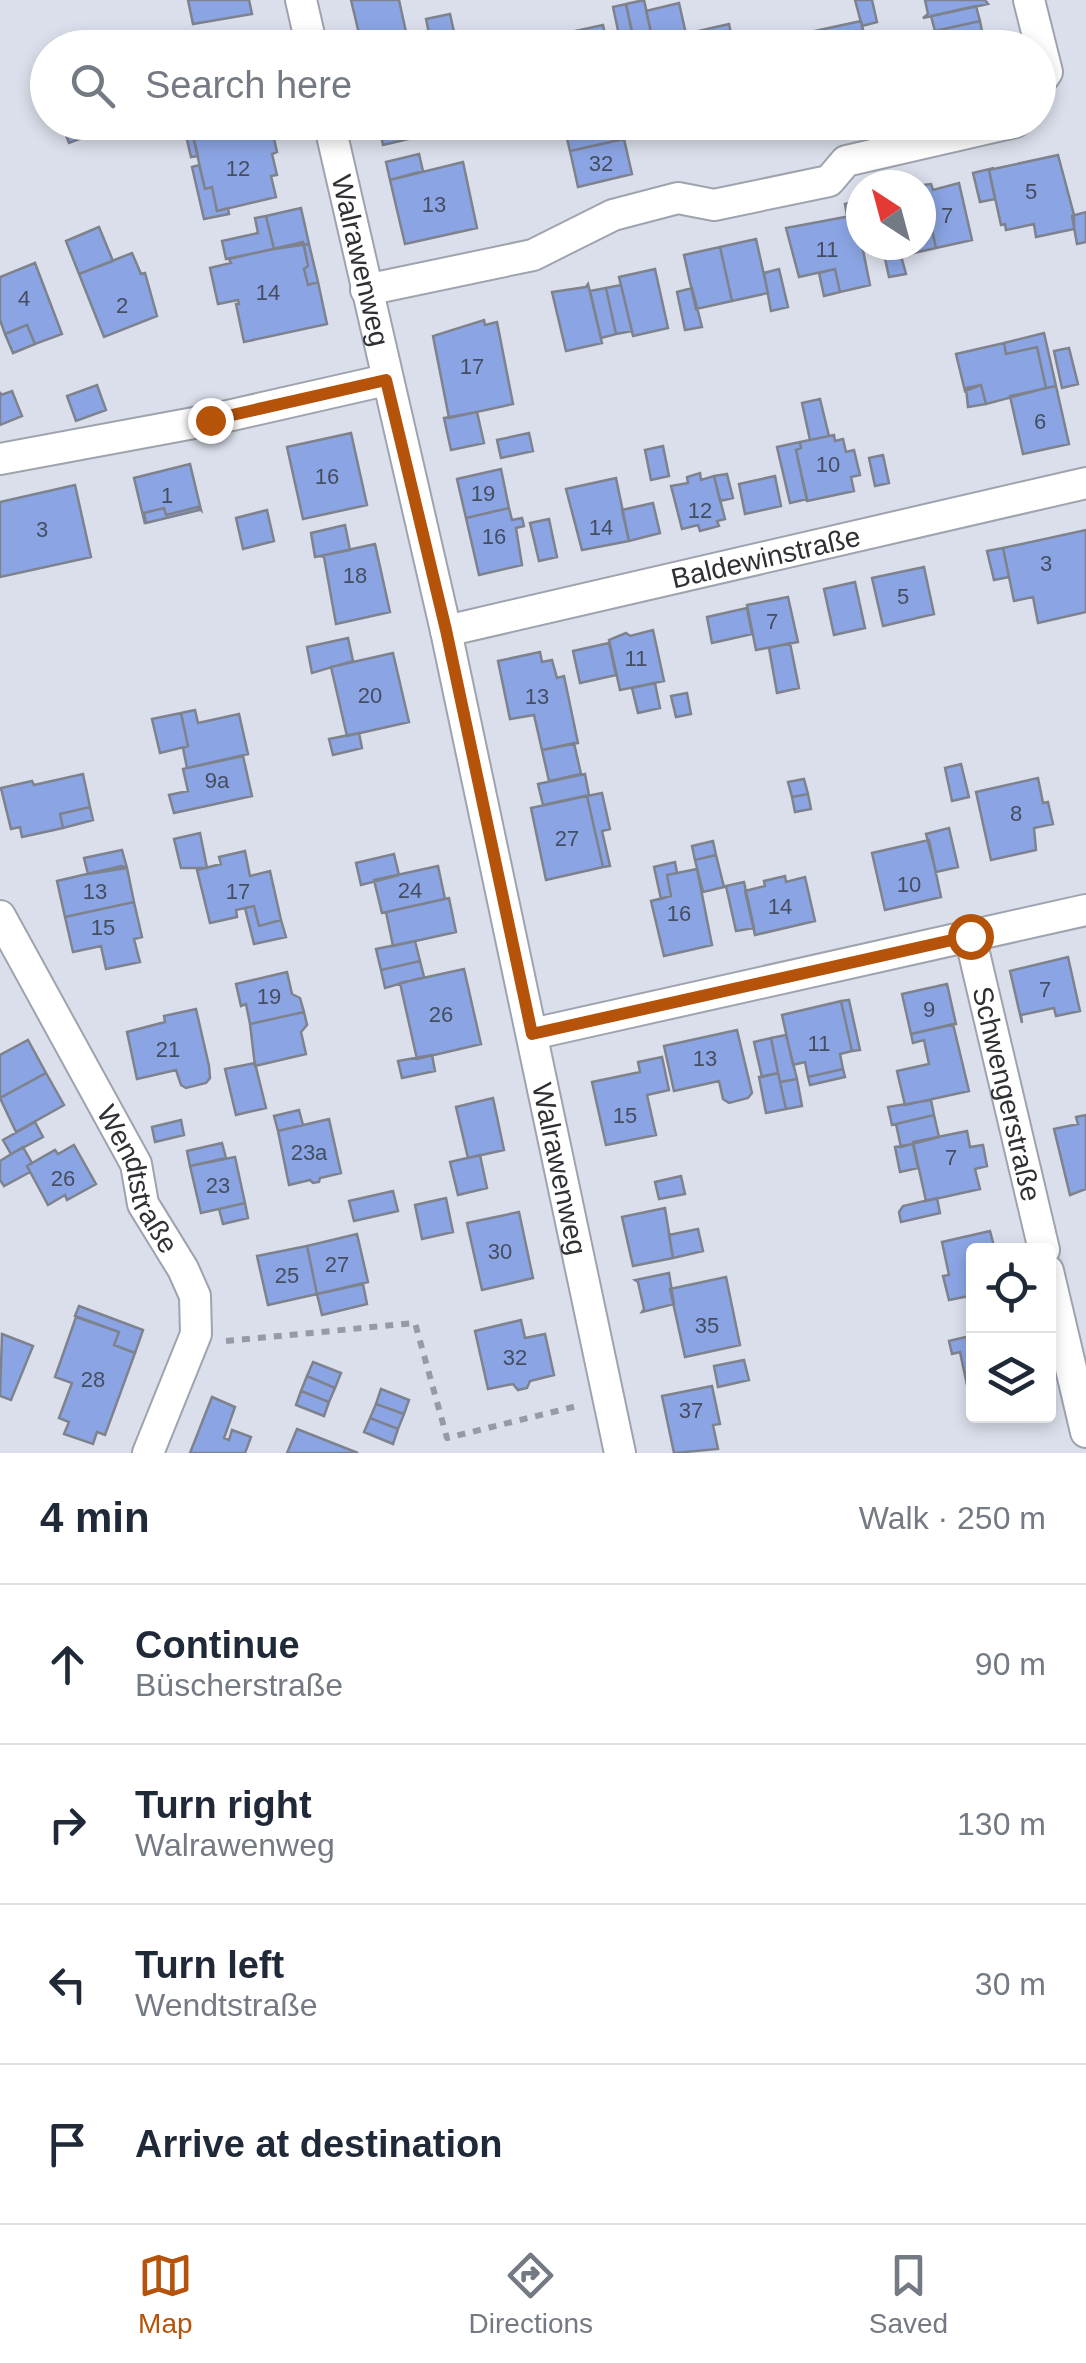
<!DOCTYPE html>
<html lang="en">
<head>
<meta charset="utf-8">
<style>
  :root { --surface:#fff; --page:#f2f2f3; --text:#1f2937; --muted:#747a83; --line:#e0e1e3; --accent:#b45309 }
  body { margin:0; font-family:Arial,sans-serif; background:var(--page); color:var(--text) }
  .controls { position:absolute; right:30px; bottom:30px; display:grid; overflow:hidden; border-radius:10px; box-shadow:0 5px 15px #0003 }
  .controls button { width:90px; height:90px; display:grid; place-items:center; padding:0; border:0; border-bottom:2px solid var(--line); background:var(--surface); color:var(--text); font:50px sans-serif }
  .compass { position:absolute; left:846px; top:170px; width:90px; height:90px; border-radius:50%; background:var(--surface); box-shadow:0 5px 15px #0003; rotate:324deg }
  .stop { position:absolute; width:30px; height:30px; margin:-22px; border:8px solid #b45309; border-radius:50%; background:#fff }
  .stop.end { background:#b45309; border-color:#fff; box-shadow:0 2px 10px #0008 }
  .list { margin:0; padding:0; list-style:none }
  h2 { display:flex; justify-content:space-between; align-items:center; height:130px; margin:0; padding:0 40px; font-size:42px }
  h2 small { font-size:32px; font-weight:400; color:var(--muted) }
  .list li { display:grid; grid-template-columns:65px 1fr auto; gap:30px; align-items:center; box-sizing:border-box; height:160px; padding:0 40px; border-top:2px solid var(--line) }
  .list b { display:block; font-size:38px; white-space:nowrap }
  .list p { margin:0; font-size:32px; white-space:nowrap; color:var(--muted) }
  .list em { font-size:32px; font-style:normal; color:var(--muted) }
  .icon { flex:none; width:55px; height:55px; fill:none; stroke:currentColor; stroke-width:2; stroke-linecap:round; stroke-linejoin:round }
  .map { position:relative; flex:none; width:1086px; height:1453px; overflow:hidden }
  .search { position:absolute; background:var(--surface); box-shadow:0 5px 15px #0003; left:30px; right:30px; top:30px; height:110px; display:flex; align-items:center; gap:25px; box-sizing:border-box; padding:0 35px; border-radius:55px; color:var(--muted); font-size:38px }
  .sheet { height:770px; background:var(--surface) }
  nav { display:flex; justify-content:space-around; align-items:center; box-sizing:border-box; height:140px; border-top:2px solid var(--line); background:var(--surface); font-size:28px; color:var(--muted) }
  nav a { display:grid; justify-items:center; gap:5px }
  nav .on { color:var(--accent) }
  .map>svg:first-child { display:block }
  .building { fill:#8ba5e4; stroke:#7e828d; stroke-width:2.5 }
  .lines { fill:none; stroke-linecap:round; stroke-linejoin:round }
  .street-casing { stroke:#9ea3ae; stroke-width:34 }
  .path { stroke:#969aa3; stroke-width:6; stroke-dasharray:8 8; stroke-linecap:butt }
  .street { stroke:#fff; stroke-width:30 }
  .route { stroke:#b45309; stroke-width:12 }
  .labels { text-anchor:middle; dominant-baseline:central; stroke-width:8; stroke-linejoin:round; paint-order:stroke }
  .number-label { font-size:22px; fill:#454d60 }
  .street-label { font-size:28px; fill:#2e3034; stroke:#e7ecf8 }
</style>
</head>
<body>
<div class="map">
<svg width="1086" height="1453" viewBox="0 0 1086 1453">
  <rect width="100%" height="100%" fill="#dadfeb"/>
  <path class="building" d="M188,0h61l3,14 -59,10z
    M351,0h48l7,32 -45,10z
    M644,0l9,41 -18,4 -9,-41z
    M855,0h17l5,22 -15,4z
    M925,0h60l3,4 -65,14 5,-4z
    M679,3l7,31 -33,7 -7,-30z
    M626,4l6,29 -13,2 -6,-28z
    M976,6l4,15 -45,10 -4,-15z
    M450,14l6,27 -24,6 -6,-28z
    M861,21l6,27h-78l-2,-11z
    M980,21l5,26 -47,1 -3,-17z
    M729,24l5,24h-50l-3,-13z
    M603,25l5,23h-57l-3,-11z
    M61,122h51l2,4 -45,17z
    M183,122h15l1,9 -7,1 6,24 -7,1z
    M198,122h67l3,13 5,-1 4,18 -5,2 5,21 -6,1 5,21 -59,14 -5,-24 -7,2 -13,-57 7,-1z
    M378,122h76l1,6 -72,17z
    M563,122h58l3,17 -54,12z
    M624,139l8,35 -54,13 -8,-36z
    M419,154l4,17 -33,9 -4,-18z
    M1058,155l16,60v14l-38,8 -2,-13 -28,6 -1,-6 -4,1 -12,-55z
    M463,162l14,66 -72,16 -15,-64z
    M199,165l6,24 7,-2 5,24 11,-3 1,6 -25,5 -12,-52z
    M994,168l-5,2 6,29 -15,3 -7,-29z
    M959,183l13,57 -36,8 -14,-63 9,-1 2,6z
    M922,185l14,63 -36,8 -2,-11h23z
    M861,200v38l-5,-23 -9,1 -2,-12z
    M301,208l8,36 -35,5 -8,-33z
    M1086,212v30l-9,2 -5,-28z
    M856,215l14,70 -30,7 -5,-23 -36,8 -13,-49z
    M266,216l8,33 -48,10 -4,-18 36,-8 -3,-15z
    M99,227l14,34 -34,13 -13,-33z
    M756,239l12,54 -36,8 -12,-54z
    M303,242l5,24 -4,3 4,16 10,-3 9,42 -83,18 -8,-38h3l-1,-4 -20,4 -8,-36 21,-5 -2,-4z
    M309,244l9,38 -10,3 -4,-16 4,-3 -4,-21z
    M882,245h16l8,29 -17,3z
    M720,247l12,54 -36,8 -12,-54z
    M132,253l9,21 4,-1 12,43 -53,21 -25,-63z
    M35,263l27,71 -27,10 -8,-19 -22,9 -5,-14v-43z
    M655,269l13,59 -35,8 -14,-59z
    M779,269l9,38 -17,4 -7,-38z
    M835,269l5,23 -16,4 -5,-23z
    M588,284l14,59 -36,8 -14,-59 34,-5z
    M621,285l11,46 -16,3 -10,-46z
    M606,288l10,46 -15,4 -11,-47z
    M692,288l10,39 -17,3 -8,-38z
    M484,320l1,5 12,-3 16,82 -64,14 -16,-82z
    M27,325l8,19 -22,9 -8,-19z
    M1044,333l12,53 -10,2 -9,-41 -31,7 -2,-11z
    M1004,343l2,11 31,-7 9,41 -60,16 -5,-19 -16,6 -9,-37z
    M1069,348l9,36 -16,4 -8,-37z
    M97,385l9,25 -30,11 -9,-25z
    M981,385l5,19 -18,3 -2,-19z
    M1056,386l13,58 -46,10 -13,-58z
    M12,391l10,25 -22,9v-33l1,3z
    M820,399l9,37 -19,4 -8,-37z
    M477,412l7,31 -33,7 -7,-32z
    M351,433l16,72 -64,14 -16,-72z
    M529,433l4,18 -32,7 -4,-18z
    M834,435l1,6 8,-2 3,13 8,-2 6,25 -9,2 3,14 -47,10 -11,-51 5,-2 -1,-6z
    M800,442l1,6 -5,2 11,49 -17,4 -13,-56z
    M663,446l6,30 -18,4 -6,-30z
    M883,455l6,28 -14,3 -6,-28z
    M190,464l11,46 -3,-3 -32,8 -2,-7 -20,5 1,11 -11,-46z
    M501,469l8,39 -43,10 -9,-39z
    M700,473l1,7 13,-4 11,43 -8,2 2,5 -19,5 -2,-6 -16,4 -11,-43 17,-3 -1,-6z
    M727,474l6,24 -13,3 -6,-25z
    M775,476l6,30 -36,8 -6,-30z
    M616,478l13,63 -47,9 -16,-61z
    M75,485l16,72 -91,20v-75z
    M653,503l7,30 -31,8 -7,-31z
    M198,507l1,3 -53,13 -2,-10 20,-5 2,7z
    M509,508l3,12 10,-2 2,8 -8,2 6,37 -43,10 -13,-57z
    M267,510l7,31 -31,8 -7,-31z
    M549,519l8,38 -18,4 -9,-38z
    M345,525l5,25 -35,7 -4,-24z
    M1086,530v82l-48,11 -5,-26 -19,4 -11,-53z
    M375,544l15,68 -54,12 -12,-67 -4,-1z
    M1003,548l6,29 -15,3 -7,-29z
    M924,567l10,47 -51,12 -11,-48z
    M855,582l10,46 -31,7 -10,-46z
    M788,597l10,45 -42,8 -9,-45z
    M747,608l5,26 -40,9 -5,-26z
    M653,630l11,51 -44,9 -11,-50 17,-7 4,3z
    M348,638l5,23 -41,12 -5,-26z
    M609,643l7,32 -36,8 -7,-32z
    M790,643l9,45 -22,5 -8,-45z
    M540,652l2,10 10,-2 5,18 7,-2 14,67 -36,7 -8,-35 -24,4 -12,-58z
    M393,653l16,69 -62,14 -16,-69z
    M655,683l5,25 -22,5 -6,-25z
    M687,693l4,21 -15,3 -5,-21z
    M195,710l3,13 41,-9 9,40 -61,14 -4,-20 5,-2 -7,-33z
    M181,713l7,33 -28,7 -8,-34z
    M359,733l3,15 -29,7 -4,-16z
    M574,743l7,31 -32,7 -7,-31z
    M243,756l9,40 -78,17 -5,-18 19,-4 -5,-22z
    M961,764l8,33 -17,4 -7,-33z
    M83,774l7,33 -30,7 3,14 -41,9 -2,-10 -9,2 -10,-41 31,-7 2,4z
    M585,774l4,21 -46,10 -5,-21z
    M1038,778l5,25 5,-1 5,22 -19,4 2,22 -45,10 -15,-68z
    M804,779l4,15 -16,3 -4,-15z
    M602,793l8,36 -8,2 8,35 -7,1 -16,-71z
    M808,794l3,15 -16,3 -3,-15z
    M587,796l16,71 -57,13 -15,-72z
    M90,807l3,13 -30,8 -3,-14z
    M949,828l9,39 -22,5 -10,-38z
    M200,833l7,35h-26l-7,-29z
    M929,840l12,57 -56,13 -13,-57z
    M713,841l3,14 -21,5 -3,-14z
    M122,850l5,18 -39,6 -4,-16z
    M245,851l5,25 20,-5 11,49 -22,6 -5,-20 -18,4 1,7 -27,6 -13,-53 24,-6 -2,-7z
    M394,854l5,21 -38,10 -5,-22z
    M716,855l8,32 -21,5 -8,-32z
    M675,862l2,11 -10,2 4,21 -10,3 -7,-32z
    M121,866l6,2 7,34 -69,15 -8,-36z
    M438,866l7,33 -63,14 -8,-33z
    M697,869l15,76 -48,11 -13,-55 20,-5 -4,-21z
    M785,876l1,6 19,-5 10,44 -60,14 -10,-44 20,-5 -1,-5z
    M744,882l10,46 -18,3 -10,-45z
    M449,898l7,34 -63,14 -7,-34z
    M134,902l8,35 -8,2 6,23 -34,7 -5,-23 -28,6 -8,-35z
    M254,906l5,20 22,-6 5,17 -32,7 -9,-36z
    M415,941l5,20 -39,9 -5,-21z
    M1068,957l12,54 -24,5 -2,-8 -33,7 1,8 -12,-52z
    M420,961l4,16 -39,11 -4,-18z
    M464,969l17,75 -64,15 -17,-76z
    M287,972l5,22 8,4 4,14 -54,12 -4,-20 -5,2 -5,-22z
    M947,984l9,40 -45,10 -9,-40z
    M849,1000l11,50 -8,1 -11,-50z
    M841,1001l11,50 -12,3 3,15 -35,8 -3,-15 -12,3 -11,-50z
    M196,1009l13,57 1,12 -4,5 -20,5 -5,-3 -5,-15 -39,9 -10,-47 38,-10 -1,-6z
    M304,1012l3,13 -6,7 5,22 -51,12 -5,-42z
    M953,1024l16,67 -64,14 -8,-34 32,-7 -5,-24 -11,3 -2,-9z
    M737,1030l15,63 -4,5 -19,5 -6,-4 -4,-18 -45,10 -10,-45z
    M786,1035l11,44 -17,3 -9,-44z
    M771,1038l7,35 -16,4 -8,-35z
    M28,1040l18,33 -46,25v-43z
    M432,1055l3,16 -33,7 -4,-17z
    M662,1057l7,33 -22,5 9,40 -50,10 -14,-63 48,-10 -2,-10z
    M255,1063l11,45 -30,7 -11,-46z
    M843,1069l2,8 -35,8 -2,-8z
    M46,1073l18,32 -48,27 -16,-34z
    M778,1073l8,36 -20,4 -7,-36z
    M797,1079l5,27 -16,3 -6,-27z
    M493,1098l11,52 -36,8 -12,-51z
    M931,1100l3,15 -42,10 -4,-18z
    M299,1110l4,15 -25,6 -4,-15z
    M934,1115l5,22 -38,10 -5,-23z
    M1086,1115v74l-16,6 -16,-66 24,-5 -2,-7z
    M329,1119l12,54 -21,5 -1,4 -6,1 -3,-3 -21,5 -11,-54z
    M181,1120l3,15 -29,7 -3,-15z
    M35,1122l8,15 -32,17 -8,-14z
    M967,1131l3,16 13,-2 4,21 -12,3 5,20 -54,12 -13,-59z
    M222,1143l4,15 -36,8 -3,-15z
    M913,1144l5,24 -18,4 -5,-25z
    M74,1145l22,39 -29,16 -2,-5 -17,10 -21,-39 28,-16 3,4z
    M23,1147l9,16 -5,3 3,6 -26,14 -4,-6v-19z
    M480,1155l7,33 -29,7 -8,-33z
    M235,1157l10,46 -44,10 -11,-47z
    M681,1176l4,18 -26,5 -4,-17z
    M393,1191l5,20 -44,10 -5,-20z
    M446,1198l7,34 -31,7 -7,-34z
    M937,1198l3,15 -39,9 -2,-10 4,-6z
    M245,1203l3,15 -25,6 -4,-15z
    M665,1208l8,50 -40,8 -11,-49z
    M519,1212l14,66 -51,12 -15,-67z
    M698,1229l5,22 -30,7 -4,-23z
    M990,1231l5,19h-21v45l-25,5 -6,-24 6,-1 -7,-33z
    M357,1234l11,48 -51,12 -10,-48z
    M307,1246l10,48 -49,11 -11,-49z
    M669,1273l5,31 -32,8 2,-3 -6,-27 -3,-2z
    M726,1277l14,68 -55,12 -15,-68z
    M363,1284l4,20 -45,11 -5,-21z
    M79,1306l64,24 -8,23 -21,-8 5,-13 -44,-16z
    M76,1317l43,15 -5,13 21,8 -30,82 -8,-3 -4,12 -29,-10 5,-12 -10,-4 13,-35 -17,-6z
    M521,1320l4,18 20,-4 9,41 -24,6 -3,7 -9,2 -5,-6 -25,5 -13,-58z
    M2,1334l31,12 -22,54 -11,-4z
    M974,1335v58l-5,1 -9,-42 -8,2 -3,-13z
    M744,1360l5,20 -31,7 -4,-21z
    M313,1362l28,11 -6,15 -28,-12z
    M307,1376l28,12 -6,14 -28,-11z
    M712,1386l8,38 -7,1 5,24 -44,4 -12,-57z
    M381,1389l28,11 -5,14 -28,-10z
    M301,1391l28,11 -5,14 -28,-11z
    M212,1397l23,10 -11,31 5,2 3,-10 19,7 -6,16h-55z
    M376,1404l28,10 -6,15 -28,-11z
    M370,1418l28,11 -5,15 -29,-12z
    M297,1429l61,24h-71z"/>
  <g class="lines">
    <g class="street-casing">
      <g id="street">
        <path d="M301,0l11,48"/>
        <path d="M1029,0l18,72 -9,13"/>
        <path id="s1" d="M329,122l117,509 174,822"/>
        <path d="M366,290l167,-35 80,-40 65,-17 36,7 115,-24 17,-20 169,-39"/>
        <path d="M0,459l210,-39 176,-40"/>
        <path id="s2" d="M446,631l640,-148"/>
        <path id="s3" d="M0,916l136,248 7,40 40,65 12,27 1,38 -48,119"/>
        <path id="s4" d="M970,936l74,314"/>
        <path d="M532,1034l554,-124"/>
        <path d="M1048,1271l38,161"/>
      </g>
    </g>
    <path class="path" d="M226,1341l189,-18 32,115 134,-33"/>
    <use href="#street" class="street"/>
  </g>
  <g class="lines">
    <path class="route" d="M210,420l176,-40 60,250 86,404 438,-98"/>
  </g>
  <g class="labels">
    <g class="number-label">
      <text x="601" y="163">32</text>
      <text x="238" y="168">12</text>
      <text x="1031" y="191">5</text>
      <text x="434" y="204">13</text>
      <text x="947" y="215">7</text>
      <text x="827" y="249">11</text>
      <text x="268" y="292">14</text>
      <text x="24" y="298">4</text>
      <text x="122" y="305">2</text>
      <text x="472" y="366">17</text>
      <text x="1040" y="421">6</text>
      <text x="828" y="464">10</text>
      <text x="327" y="476">16</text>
      <text x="483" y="493">19</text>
      <text x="167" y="495">1</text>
      <text x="700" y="510">12</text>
      <text x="601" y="527">14</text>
      <text x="42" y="529">3</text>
      <text x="494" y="536">16</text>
      <text x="1046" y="563">3</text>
      <text x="355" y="575">18</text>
      <text x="903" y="596">5</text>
      <text x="772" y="621">7</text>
      <text x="636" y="658">11</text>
      <text x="370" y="695">20</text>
      <text x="537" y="696">13</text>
      <text x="217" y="780">9a</text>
      <text x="1016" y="813">8</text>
      <text x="567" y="838">27</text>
      <text x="909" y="884">10</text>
      <text x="410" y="890">24</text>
      <text x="95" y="891">13</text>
      <text x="238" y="891">17</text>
      <text x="780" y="906">14</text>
      <text x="679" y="913">16</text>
      <text x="103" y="927">15</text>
      <text x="1045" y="989">7</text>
      <text x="269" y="996">19</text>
      <text x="929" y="1009">9</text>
      <text x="441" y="1014">26</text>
      <text x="819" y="1043">11</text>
      <text x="168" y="1049">21</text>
      <text x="705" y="1058">13</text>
      <text x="625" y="1115">15</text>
      <text x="309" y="1152">23a</text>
      <text x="951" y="1157">7</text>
      <text x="63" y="1178">26</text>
      <text x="218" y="1185">23</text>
      <text x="500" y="1251">30</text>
      <text x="337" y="1264">27</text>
      <text x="287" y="1275">25</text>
      <text x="707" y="1325">35</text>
      <text x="515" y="1357">32</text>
      <text x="93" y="1379">28</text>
      <text x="691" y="1410">37</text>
    </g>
    <g class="street-label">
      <text stroke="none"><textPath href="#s1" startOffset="142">Walrawenweg</textPath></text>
      <text stroke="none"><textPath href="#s2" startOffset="328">Baldewinstraße</textPath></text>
      <text stroke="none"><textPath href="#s4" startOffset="162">Schwengerstraße</textPath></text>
      <text stroke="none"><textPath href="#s1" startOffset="1072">Walrawenweg</textPath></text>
      <text stroke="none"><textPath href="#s3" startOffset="298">Wendtstraße</textPath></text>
    </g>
  </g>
</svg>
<div class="controls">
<button><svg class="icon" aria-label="locate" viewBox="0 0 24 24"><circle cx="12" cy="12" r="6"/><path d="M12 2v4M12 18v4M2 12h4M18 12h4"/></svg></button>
<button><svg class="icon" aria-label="layers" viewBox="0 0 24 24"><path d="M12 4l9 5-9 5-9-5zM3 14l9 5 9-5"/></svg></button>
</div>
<svg class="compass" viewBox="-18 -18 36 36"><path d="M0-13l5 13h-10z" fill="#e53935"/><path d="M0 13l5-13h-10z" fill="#747a83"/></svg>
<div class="stop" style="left:970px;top:936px"></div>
<div class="stop end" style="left:210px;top:420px"></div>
<div class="search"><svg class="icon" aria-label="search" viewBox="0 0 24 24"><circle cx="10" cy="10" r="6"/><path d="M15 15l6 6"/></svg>Search here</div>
</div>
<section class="sheet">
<h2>4 min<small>Walk · 250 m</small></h2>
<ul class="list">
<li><svg class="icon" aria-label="ahead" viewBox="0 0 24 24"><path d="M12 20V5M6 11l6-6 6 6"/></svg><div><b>Continue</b><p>Büscherstraße</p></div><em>90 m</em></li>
<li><svg class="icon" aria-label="right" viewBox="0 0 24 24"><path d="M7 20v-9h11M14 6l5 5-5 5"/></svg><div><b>Turn right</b><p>Walrawenweg</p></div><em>130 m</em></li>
<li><svg class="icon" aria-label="left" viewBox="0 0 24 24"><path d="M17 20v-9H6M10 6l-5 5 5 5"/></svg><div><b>Turn left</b><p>Wendtstraße</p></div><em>30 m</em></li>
<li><svg class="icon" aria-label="arrive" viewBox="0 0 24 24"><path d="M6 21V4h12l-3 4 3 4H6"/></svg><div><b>Arrive at destination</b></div></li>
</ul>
</section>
<nav>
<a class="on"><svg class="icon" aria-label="map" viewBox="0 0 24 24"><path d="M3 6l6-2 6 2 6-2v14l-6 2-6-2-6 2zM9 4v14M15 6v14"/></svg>Map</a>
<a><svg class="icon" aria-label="directions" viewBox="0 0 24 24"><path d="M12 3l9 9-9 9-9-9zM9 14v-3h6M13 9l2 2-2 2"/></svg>Directions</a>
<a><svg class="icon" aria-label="saved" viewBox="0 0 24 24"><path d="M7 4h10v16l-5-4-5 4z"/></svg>Saved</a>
</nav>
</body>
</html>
